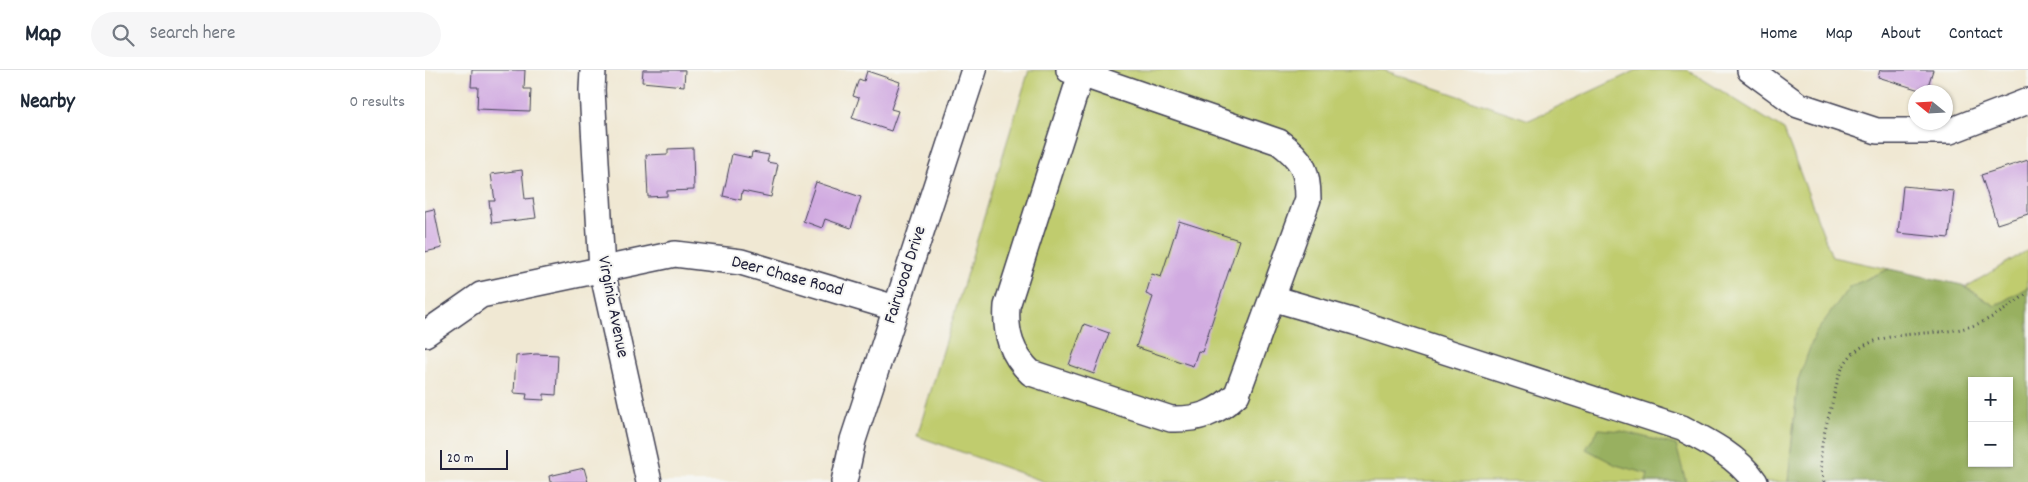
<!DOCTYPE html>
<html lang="en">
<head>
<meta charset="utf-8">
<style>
  :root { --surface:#fff; --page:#f6f6f7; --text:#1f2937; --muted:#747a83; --line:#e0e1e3 }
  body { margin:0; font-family:Dekko,sans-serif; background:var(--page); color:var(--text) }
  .controls { position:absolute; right:15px; bottom:15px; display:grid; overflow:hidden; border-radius:0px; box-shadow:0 1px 4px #0004 }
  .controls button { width:45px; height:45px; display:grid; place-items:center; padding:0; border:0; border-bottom:1px solid var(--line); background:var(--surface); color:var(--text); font:25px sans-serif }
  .compass { position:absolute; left:1483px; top:15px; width:45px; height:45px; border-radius:50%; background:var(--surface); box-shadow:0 1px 4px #0004; rotate:288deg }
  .scale { position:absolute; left:15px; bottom:12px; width:68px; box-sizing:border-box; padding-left:5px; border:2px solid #22223b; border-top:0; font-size:14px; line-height:18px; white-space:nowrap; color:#22223b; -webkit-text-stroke:4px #f6f6f2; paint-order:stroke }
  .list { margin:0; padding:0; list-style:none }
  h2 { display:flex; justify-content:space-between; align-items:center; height:65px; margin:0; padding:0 20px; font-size:21px }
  h2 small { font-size:16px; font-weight:400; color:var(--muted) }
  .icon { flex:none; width:28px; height:28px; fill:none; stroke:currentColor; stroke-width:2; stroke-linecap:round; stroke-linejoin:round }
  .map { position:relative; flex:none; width:1603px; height:412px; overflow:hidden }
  header { display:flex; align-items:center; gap:30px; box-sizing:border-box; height:70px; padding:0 25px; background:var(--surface); border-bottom:1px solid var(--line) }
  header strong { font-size:24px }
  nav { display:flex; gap:28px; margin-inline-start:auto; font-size:18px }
  .search { width:350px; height:45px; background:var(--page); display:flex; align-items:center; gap:12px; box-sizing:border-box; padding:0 18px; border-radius:28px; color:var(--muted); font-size:19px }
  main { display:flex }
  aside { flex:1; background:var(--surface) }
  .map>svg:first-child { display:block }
  .green { fill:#c0cc6e; stroke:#717754 }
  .forest { fill:#98b061; stroke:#5d694e; fill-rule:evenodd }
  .building { fill:#d1abe1 }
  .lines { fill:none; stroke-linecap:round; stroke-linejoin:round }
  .minor-casing { stroke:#414052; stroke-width:28 }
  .path { stroke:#414052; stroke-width:3; stroke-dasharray:1 4; stroke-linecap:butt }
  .minor { stroke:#fff; stroke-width:25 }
  .labels { text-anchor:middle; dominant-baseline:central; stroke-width:4; stroke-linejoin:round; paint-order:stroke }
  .street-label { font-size:18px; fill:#22223b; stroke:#f6f6f2 }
</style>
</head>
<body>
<header>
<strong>Map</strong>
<div class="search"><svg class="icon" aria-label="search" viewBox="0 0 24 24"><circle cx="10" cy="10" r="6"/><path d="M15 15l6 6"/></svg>Search here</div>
<nav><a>Home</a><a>Map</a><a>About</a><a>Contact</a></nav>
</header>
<main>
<aside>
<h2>Nearby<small>0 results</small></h2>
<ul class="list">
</ul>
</aside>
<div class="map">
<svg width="1603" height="412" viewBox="0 0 1603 412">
  <rect width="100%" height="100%" fill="#f6f6f2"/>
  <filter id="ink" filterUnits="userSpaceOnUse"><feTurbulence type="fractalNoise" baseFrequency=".02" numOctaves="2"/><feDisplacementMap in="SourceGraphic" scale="10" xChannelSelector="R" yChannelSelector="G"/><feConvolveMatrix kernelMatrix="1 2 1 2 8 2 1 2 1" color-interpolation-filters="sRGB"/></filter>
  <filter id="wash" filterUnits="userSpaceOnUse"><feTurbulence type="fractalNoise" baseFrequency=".0096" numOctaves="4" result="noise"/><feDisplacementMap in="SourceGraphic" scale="20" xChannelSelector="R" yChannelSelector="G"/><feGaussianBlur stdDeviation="1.12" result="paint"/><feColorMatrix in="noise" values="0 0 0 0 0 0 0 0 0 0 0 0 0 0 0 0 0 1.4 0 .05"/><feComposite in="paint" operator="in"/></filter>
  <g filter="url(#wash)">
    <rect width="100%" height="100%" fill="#f0e8d3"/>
    <path class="green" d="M604,0h354l146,50 108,-50h51l96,60 48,127 57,12 -40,18 -51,93 -10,102h-743l-128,-46z
      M1603,180v37l-33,19 -29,-19z"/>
    <path class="forest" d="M1464,199l73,16 33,21 33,-19v195h-240l10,-102 17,-46 34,-47zM1547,311h37v82h-37z
      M1174,359l22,2 55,14 10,37h-40l2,-8 -32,-9 -30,-16z"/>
    <g id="blocks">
      <path class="building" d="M47,0h53l-1,19h7l-1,22 -53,-2 1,-22h-7z
        M218,0h42l-1,16 -42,-4z
        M1455,0h53l-7,22 -48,-15z
        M442,1l33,11 -9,27 7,2 -7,20 -39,-13 7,-20 -6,-2 6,-17 5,2z
        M268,78l1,42 -27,1v5l-19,1 -2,-42 22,-1v-5z
        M327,82l17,3 -2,7 11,2 -7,33 -29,-6 -1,9 -18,-4 9,-42 19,4z
        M1603,90v54l-31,10 -16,-49z
        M97,100l3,29 8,-1 3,20 -44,5 -3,-22h6l-4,-27z
        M391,112l45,15 -10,31 -26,-9 -3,9 -19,-7z
        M1478,116l51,5 -5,47 -51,-5z
        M9,139l8,39 -17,4v-41z
        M754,151l60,19 -37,112 -4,-1 -5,15 -57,-19 17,-50 -7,-3 6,-20 9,3z
        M659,254l25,9 -15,41 -25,-9z
        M111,284l22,1 -2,40 -12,-1v6l-18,-1 1,-5 -13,-1 2,-37z
        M159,398l4,14h-38l-1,-6z"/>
    </g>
  </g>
  <g filter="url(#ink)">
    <use href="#blocks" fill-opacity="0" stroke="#414052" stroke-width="1"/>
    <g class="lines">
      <g class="minor-casing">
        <path id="minor" d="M168,0l-1,20 10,180 47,212
          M644,0l12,4 198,68c23,17 29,28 29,57l-71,195c-20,19 -39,26 -66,25l-140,-46c-20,-19 -26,-40 -24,-67l74,-232
          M1325,0l48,35 79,26h73l78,-30
          M847,228l83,24 327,106c27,14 56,29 73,54
          M0,264l56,-39 194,-41 66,8 154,46
          M419,412l9,-42 121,-370"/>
      </g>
      <path class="path" d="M1399,412c-8,-24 0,-47 6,-71 4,-13 6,-28 11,-40 19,-46 86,-33 124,-43 24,-6 44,-21 63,-35"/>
      <use href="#minor" class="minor"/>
    </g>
  </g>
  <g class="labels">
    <g class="street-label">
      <text transform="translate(481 205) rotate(-72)">Fairwood Drive</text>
      <text transform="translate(362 207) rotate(15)">Deer Chase Road</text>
      <text transform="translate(187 237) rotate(79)">Virginia Avenue</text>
    </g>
  </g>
</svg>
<div class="controls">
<button>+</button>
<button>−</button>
</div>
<svg class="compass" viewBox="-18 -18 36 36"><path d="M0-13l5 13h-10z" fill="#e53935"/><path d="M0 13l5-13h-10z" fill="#747a83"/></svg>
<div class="scale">20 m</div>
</div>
</main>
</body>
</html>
